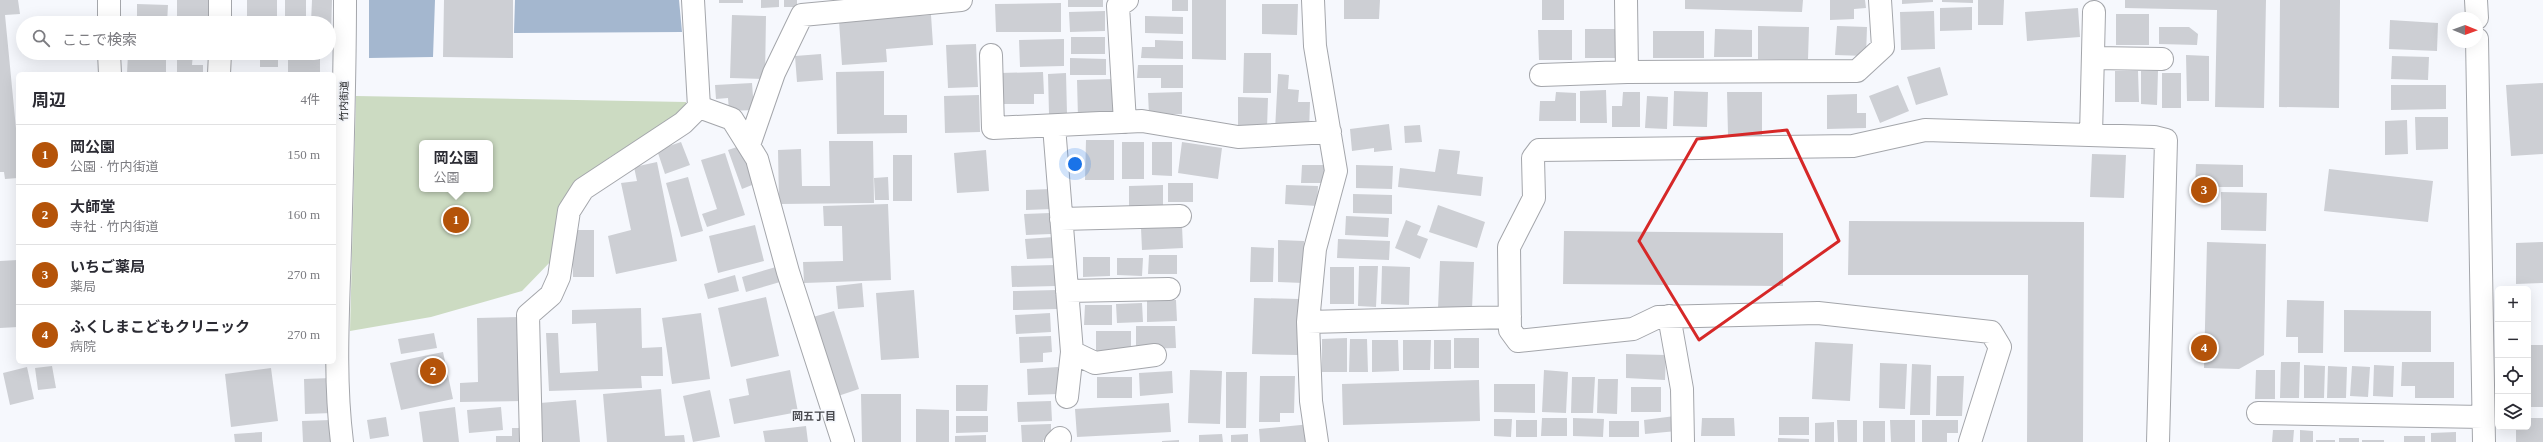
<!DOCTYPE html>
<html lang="ja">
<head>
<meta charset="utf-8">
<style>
  :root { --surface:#fff; --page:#f7f7f7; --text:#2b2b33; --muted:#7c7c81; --line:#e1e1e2; --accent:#b45309 }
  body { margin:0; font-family:"Times New Roman","Noto Sans JP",serif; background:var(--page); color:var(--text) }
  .controls { position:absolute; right:12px; bottom:12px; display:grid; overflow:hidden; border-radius:6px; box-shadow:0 4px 16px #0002 }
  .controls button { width:36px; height:36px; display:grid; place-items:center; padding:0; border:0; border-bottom:1px solid var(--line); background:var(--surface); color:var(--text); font:20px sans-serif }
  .compass { position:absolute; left:2447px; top:12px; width:36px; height:36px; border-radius:50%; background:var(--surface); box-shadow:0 4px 16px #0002; rotate:91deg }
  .you { position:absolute; left:1075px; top:164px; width:14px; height:14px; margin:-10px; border:3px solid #fff; border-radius:50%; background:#1a73e8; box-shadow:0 0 0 6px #1a73e833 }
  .badge { display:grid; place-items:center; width:26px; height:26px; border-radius:50%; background:var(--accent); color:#fff; font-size:13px; font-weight:700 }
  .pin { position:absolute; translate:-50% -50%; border:2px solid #fff; box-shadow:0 1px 4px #0006 }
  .popup { position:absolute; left:419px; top:140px; width:74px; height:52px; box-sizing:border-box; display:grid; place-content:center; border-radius:6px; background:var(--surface); filter:drop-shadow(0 1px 3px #0005); font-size:13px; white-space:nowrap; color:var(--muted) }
  .popup b { font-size:15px; color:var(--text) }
  .popup::after { content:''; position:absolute; left:50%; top:100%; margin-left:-8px; border:8px solid transparent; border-top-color:var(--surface) }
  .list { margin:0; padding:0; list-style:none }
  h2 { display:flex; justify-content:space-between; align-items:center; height:52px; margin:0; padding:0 16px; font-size:17px }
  h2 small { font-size:13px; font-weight:400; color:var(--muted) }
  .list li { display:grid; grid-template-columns:26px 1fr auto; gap:12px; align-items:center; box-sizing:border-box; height:60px; padding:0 16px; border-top:1px solid var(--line) }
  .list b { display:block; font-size:15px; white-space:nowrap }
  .list p { margin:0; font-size:13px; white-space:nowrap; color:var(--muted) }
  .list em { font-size:13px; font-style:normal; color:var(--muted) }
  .icon { flex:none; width:22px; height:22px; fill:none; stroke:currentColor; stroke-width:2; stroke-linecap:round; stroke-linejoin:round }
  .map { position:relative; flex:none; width:2543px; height:442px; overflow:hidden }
  .search { position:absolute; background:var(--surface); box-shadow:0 4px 16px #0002; left:16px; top:16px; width:320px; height:44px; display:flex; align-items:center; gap:10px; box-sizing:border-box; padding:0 14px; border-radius:22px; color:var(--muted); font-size:15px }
  .panel { position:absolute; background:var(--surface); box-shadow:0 4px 16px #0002; left:16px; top:72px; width:320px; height:292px; border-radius:6px }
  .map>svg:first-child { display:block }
  .green { fill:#ccdbc2; fill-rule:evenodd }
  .water { fill:#a4b7cf }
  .building { fill:#cdcfd4 }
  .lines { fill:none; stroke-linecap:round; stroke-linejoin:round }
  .minor-casing { stroke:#a4a6ab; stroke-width:24 }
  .minor { stroke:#fff; stroke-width:22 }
  .marked { fill:none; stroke:#d62828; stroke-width:3; stroke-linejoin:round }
  .labels { text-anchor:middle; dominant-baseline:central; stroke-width:3.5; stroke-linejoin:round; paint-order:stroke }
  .street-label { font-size:10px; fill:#222325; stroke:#f6f8fd }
  .neighbourhood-label { font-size:11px; font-weight:bold; fill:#494a4f; stroke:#f6f8fd }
</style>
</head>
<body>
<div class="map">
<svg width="2543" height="442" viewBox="0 0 2543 442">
  <rect width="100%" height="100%" fill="#f6f8fd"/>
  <path class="green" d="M356,96l330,6 1,7 -77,48 -33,27 -23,74 -32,33 -91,26 -81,14zM422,143h68v46h-68z"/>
  <path class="water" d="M369,0h66l-2,57 -64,1z
    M515,0h164l3,32 -168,1z"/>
  <path class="building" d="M0,0h18l2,14 -15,1 13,134v29l-13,1 -1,-7h-4z
    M177,0h32v23h-32z
    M247,0h30v23h-30z
    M285,0h21v23h-21z
    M312,0h20l-1,37h-2v-14h-18z
    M444,0h69v58l-70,-1z
    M719,0h24v3h-24z
    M761,0h18v7l-18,1z
    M784,0h13v7h-13z
    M1068,0h35v7h-35z
    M1172,0h16v11h-16z
    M1192,0h34v60l-34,-1z
    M1344,0h36l-1,19h-35z
    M1542,0h22v20h-22z
    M1685,0h118l-1,12 -117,-3z
    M1830,0h35l1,8 -12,1v10l-24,1z
    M1902,0h31v2l-31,2z
    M1942,0h31v3l-31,-1z
    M1978,0h26l-1,25h-25z
    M2125,0h141l-2,108 -49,-1 2,-97 -92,-2z
    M2280,0h60l-1,108 -60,-1z
    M1061,3v29h-65l-1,-28z
    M137,4l31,1 -1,18h-30z
    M1262,4h36l-1,31 -35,-1z
    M1972,7v23l-32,1v-23z
    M2078,8l2,29 -53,4 -2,-29z
    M1105,11v20l-35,1 -1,-20z
    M1934,11l1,38 -34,1 -1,-38z
    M2116,14h33v31h-33z
    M732,15l34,1 -1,63 -35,-1z
    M931,15l2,30 -47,4 1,13 -45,3 -3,-44z
    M1145,16l38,1v17l-38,-1z
    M2390,20l48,3 -1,28 -48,-2z
    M1758,26l51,1 -1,32h-50z
    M1837,26l30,1 -1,29 -31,-1z
    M2159,27h30l9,7 -1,11 -38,-1z
    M1585,29h36l-1,29h-35z
    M1715,29l37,1v27h-38z
    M1538,30h34v30h-33z
    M1653,31h51v27h-51z
    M1071,37h34v17h-34z
    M1064,39v27l-44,1 -1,-27z
    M1155,40l28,1v18l-42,-1 1,-11h13z
    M976,44l2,43 -30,1 -2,-43z
    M128,53h38v21h-39z
    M177,53h16l-1,12h11v9h-26z
    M247,53h31v14h-18v-11h-13z
    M288,53h32v21h-32z
    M1244,53h27v40h-28z
    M821,54l2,26 -26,2 -2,-26z
    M2186,55l23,1v45h-22z
    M2392,56l37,1 -1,23 -37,-1z
    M1070,58l36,1v16h-36z
    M1138,65h45v23h-22v-10h-24z
    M1940,67l8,28 -32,10 -9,-28z
    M884,71v44h23v18l-70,1 -1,-62z
    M2115,71h23l1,31h-24z
    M2141,71h17l-1,34 -16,-1z
    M1043,72l1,22h-10v10h-33l-1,-31z
    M1066,73l1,41h-18l-1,-40z
    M2162,73h19v35h-19z
    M1278,74l11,1 -1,14 11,1 -1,12h12l-1,30 -34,-2z
    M1114,79l1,38 -37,1 -1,-38z
    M752,83l2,27 -25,1 -1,-13 -12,1 -1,-14z
    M2543,83v71l-32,2 -5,-71z
    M1898,85l11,26 -29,12 -11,-27z
    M2391,85h55v24l-55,1z
    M1606,90l1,33h-27v-32z
    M1674,91l34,1 -1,35 -34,-1z
    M1182,92v22l-33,1 -1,-22z
    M1556,92l20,1v28h-37l1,-20h15z
    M1623,92h17v35h-28v-21h10z
    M1727,92h35v43h-34z
    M1857,94v19h9v15l-39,1v-34z
    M979,95l1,37 -35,1 -1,-37z
    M1647,96l21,1 -1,32 -22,-1z
    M1238,97l30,1 -1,30h-29z
    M2415,117h33v32l-32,1z
    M2407,120l1,34 -23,1v-34z
    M1389,124l3,26 -18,2v-4l-22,3 -2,-22z
    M1420,125l2,17 -17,1 -1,-17z
    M1086,140h28v40h-29z
    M829,141h44l1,62 -95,1 -1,-54 23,-1 1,37h28z
    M681,142l9,23 -25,9 -8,-24z
    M1122,142h22v37h-22z
    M1152,142h20v34l-20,-1z
    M1182,142l40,6 -4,31 -40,-6z
    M743,145l14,38 -15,6 -14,-39z
    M1439,149l21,2 -3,23 26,3 -2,19 -83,-9 2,-19 35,4z
    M986,150l3,41 -32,2 -3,-40z
    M725,153l20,62 -38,12 -5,-13 15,-5 -16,-49z
    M2092,154l34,1 -2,43 -34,-1z
    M893,155h19v46h-19z
    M657,162l20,99 -61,13 -8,-38 23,-6 -10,-47 16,-2 -3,-14z
    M2196,164l47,1v22h-48z
    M1302,165h25v18h-26z
    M1356,165l37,1 -1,23 -36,-1z
    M2329,169l104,12 -5,41 -104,-11z
    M688,177l15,54 -22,6 -15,-54z
    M888,177l1,23h-14l-1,-22z
    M1168,183h25v19h-25z
    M1163,185v23h-34v-22z
    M1286,185l32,1 -1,20 -32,-2z
    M1051,189l1,20 -26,1v-20z
    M2221,192l46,1 -1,38 -45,-1z
    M1353,194l39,1v19l-39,-1z
    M888,204l3,76 -87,3 -1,-21 40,-1 -1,-35h-18l-1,-20z
    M1438,205l47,17 -8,26 -48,-16z
    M1050,213l1,21 -25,1 -2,-21z
    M1346,216l43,2 -1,19 -43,-2z
    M1406,220l15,6 -4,9 11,4 -8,20 -25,-11z
    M1849,221l235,1 -1,220h-56l1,-167h-180z
    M755,225l9,36 -46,12 -9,-37z
    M1182,226l1,22 -41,2 -1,-22z
    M572,230h22v47h-21z
    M1564,231l219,2v53l-220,-2z
    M1054,237l1,21 -28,1 -2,-20z
    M1338,239l52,2 -1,19 -52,-2z
    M1278,240l26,1 -1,42 -25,-1z
    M2207,242l59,2 -2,111 -25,14 -35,-1z
    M2543,242v41l-27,1v-41z
    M1251,247l23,1 -1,34h-23z
    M1149,255h28v19h-29z
    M1083,257h27v19l-27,1z
    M1117,258h26l-1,18 -25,-1z
    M18,260v67l-18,1v-67z
    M1440,261l34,1 -2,47 -34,-1z
    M1055,265l1,21 -44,1 -1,-21z
    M1359,266h19l-2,41 -18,-1z
    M1382,266l28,1 -1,38 -28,-1z
    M776,267l4,15 -34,10 -4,-15z
    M1330,267h24v37h-24z
    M735,275l4,16 -31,8 -4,-15z
    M862,283l2,24 -26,2 -2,-23z
    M914,290l5,68 -38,2 -5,-67z
    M1057,290v19l-44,1v-19z
    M766,297l13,59 -48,11 -13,-59z
    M1254,298l45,1 -1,56 -46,-1z
    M1176,300l1,21 -30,1v-21z
    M2287,300l37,1 -1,52h-25v-16h-12z
    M1142,303l1,19 -26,1 -1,-19z
    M1085,305h27v20h-28z
    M641,308l1,40 20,-1 1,29h-22l1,12 -93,3 -3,-58h12l2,40 38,-2 -2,-48 -24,1v-14z
    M2344,310l87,1v41h-87z
    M834,311l25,78 -21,7 -25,-79z
    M701,313l9,66 -38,5 -10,-66z
    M1050,313l1,19 -35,2 -1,-19z
    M522,317l1,84 -63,1v-19l18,-1 -1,-64z
    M1136,326h39l1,22 -40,1z
    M1096,331h35v20h-35z
    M434,333l3,15 -36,6 -3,-15z
    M1051,336l1,16 -9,1v9l-23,1 -1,-26z
    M1347,338v34h-25v-33z
    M1454,338h25v30h-25z
    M1350,339h17l1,33h-19z
    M1372,340h26l1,31 -27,1z
    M1403,340h28l-1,30h-27z
    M1434,340h17v29h-17z
    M1815,342l38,2 -3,57 -38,-2z
    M2528,345h15v62h-15z
    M443,352l10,47 -52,11 -11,-47z
    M1626,354l40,1 -1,25 -39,-2z
    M2281,362h19l-1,36h-19z
    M2402,362h52v36h-39v-12h-14z
    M1880,363l27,1 -2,45 -26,-1z
    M1912,364l19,1 -1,50h-20z
    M2304,365l21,1 -1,32h-20z
    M2374,365l20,1 -1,31 -20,-1z
    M52,366l4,22 -18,2 -3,-22z
    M2328,366l19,1 -1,31h-19z
    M2352,366l18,1 -2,30 -18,-1z
    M27,367l7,32 -24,6 -7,-32z
    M1058,367l1,27 -31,1 -1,-26z
    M271,368l7,53 -47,6 -6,-53z
    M790,370l8,42 -64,12 -5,-25 20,-4 -3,-16z
    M1190,370l32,1 -2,53 -32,-1z
    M1544,370l24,2 -2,41 -24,-1z
    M2256,370h19v29h-20z
    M1172,371l1,22 -33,3 -1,-23z
    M1226,372h21l-1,56h-20z
    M1260,376h35l-1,37h-14v9h-21z
    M1937,376h27l-2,40h-26z
    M1097,377h35v21h-35z
    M1572,377h23l-2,36h-22z
    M331,378l1,35 -27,1 -1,-35z
    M1598,379h20l-1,35 -20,-1z
    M1479,380l1,41 -137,4 -1,-41z
    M1494,384h41v29l-41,-1z
    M956,385h32l-1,26h-31z
    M1631,387h30v25h-30z
    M661,389l4,47 19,-1 1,7h-78l-4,-48z
    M710,390l10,47 -27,5 -10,-46z
    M861,394h40v48h-39z
    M576,400l4,42h-37l-3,-39z
    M1051,401l1,20 -34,1 -1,-20z
    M1169,403l2,29 -94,5 -2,-28z
    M455,407l4,35h-36l-4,-30z
    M501,407l2,23 -34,3 -2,-23z
    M916,409l33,1v32h-33z
    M956,416h32v16l-32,1z
    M1675,416l2,15 -32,3 -1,-14z
    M386,417l3,19 -19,3 -3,-19z
    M1779,417h30v18h-30z
    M1542,418h25v18h-26z
    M1573,418l31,1 -1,18 -30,-1z
    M1702,418h32l1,18h-34z
    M2528,418h15v24h-27v-15h12z
    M1494,419h18l-1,18 -17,-1z
    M331,420l1,22h-29l-1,-21z
    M1516,420h21v17h-21z
    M1837,420h20v22h-19z
    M1890,420h25v22h-24z
    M1922,420h36v13h-11v9h-25z
    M1609,421h30v16h-30z
    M1863,421h22v21h-22z
    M1834,422v20h-19v-19z
    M1051,424v15l-8,1v2h-21l-1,-17z
    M1311,424l2,18h-53l-1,-13z
    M806,426l2,16h-43l-2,-11z
    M512,428h14v14h-30v-6h16z
    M2273,430h21l-1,12h-21z
    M2300,430l13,1v11h-13z
    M262,432v10h-27l-1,-8z
    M2456,432v10h-25v-9z
    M1222,434l1,8h-24v-7z
    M1248,434v8h-17v-7z
    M986,435v7h-31v-6z
    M2404,436h21v6h-21z
    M1778,438l31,1v3h-31z
    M2339,438h20v4h-20z
    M1179,440v2h-17v-1z
    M2316,440h19v2h-19z
    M2362,440h22v2h-22z"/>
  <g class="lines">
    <g class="minor-casing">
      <path id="minor" d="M109,0v23
        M1313,0l2,46 21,125 -21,78 -7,73 3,79 6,41
        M1626,0l1,72 230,-1 26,-24 -3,-47
        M2476,0l1,18
        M220,23v-23
        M2477,39l7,403
        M109,53l1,21
        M991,55l2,73 149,-7 96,16 92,-5
        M2093,58l69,1
        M219,74l1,-21
        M1541,75l86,-3
        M699,107l33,12 25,40 31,113 55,170
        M1125,122l-7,-116 9,-6
        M1054,126l18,226 -5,45
        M2091,135l3,-123
        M749,145l25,-72 28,-58 159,-15
        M1061,219l119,-3
        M1067,291l102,-2
        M1669,316l13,73 1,53
        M1308,322l202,-5
        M1072,352l23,11 60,-8
        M2258,413l225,4
        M342,442c-8,-64 -4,-129 -2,-194 2,-82 5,-165 5,-248
        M531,442l-3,-127 23,-20 8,-18 10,-66 14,-22 100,-66 16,-16 -6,-107
        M1056,442l4,-4
        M1970,442l30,-95 -9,-15 -173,-19 -160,4 -25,12 -115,12 -8,-11 -1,-83 25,-49 -1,-40 6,-8 314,-4 72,-16 229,7 12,3 -8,302"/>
    </g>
    <use href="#minor" class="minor"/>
  </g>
  <path class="marked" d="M1787,130l52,111 -140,99 -60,-99 58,-102z"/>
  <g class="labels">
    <g class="street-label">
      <text transform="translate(344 101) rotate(-89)">竹内街道</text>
    </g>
    <g class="neighbourhood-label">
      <text x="814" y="416">岡五丁目</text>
    </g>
  </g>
</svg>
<div class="controls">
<button>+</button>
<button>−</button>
<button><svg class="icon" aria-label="locate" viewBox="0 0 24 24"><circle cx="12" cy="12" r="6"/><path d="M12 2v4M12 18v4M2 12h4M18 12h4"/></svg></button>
<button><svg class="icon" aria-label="layers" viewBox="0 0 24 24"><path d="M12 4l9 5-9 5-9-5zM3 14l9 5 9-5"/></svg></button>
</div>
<svg class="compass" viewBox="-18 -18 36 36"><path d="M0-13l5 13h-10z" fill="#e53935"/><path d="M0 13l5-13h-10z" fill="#7c7c81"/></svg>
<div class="you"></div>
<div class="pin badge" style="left:456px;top:220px">1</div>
<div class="popup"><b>岡公園</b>公園</div>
<div class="pin badge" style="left:433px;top:371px">2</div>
<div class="pin badge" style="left:2204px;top:190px">3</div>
<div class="pin badge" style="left:2204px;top:348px">4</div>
<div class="search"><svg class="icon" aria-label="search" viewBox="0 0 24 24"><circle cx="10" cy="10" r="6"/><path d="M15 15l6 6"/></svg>ここで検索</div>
<section class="panel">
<h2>周辺<small>4件</small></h2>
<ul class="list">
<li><span class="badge">1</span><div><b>岡公園</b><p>公園 · 竹内街道</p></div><em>150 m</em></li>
<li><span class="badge">2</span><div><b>大師堂</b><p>寺社 · 竹内街道</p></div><em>160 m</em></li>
<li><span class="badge">3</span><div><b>いちご薬局</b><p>薬局</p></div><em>270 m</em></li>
<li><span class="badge">4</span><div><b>ふくしまこどもクリニック</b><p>病院</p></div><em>270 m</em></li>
</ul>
</section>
</div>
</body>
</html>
